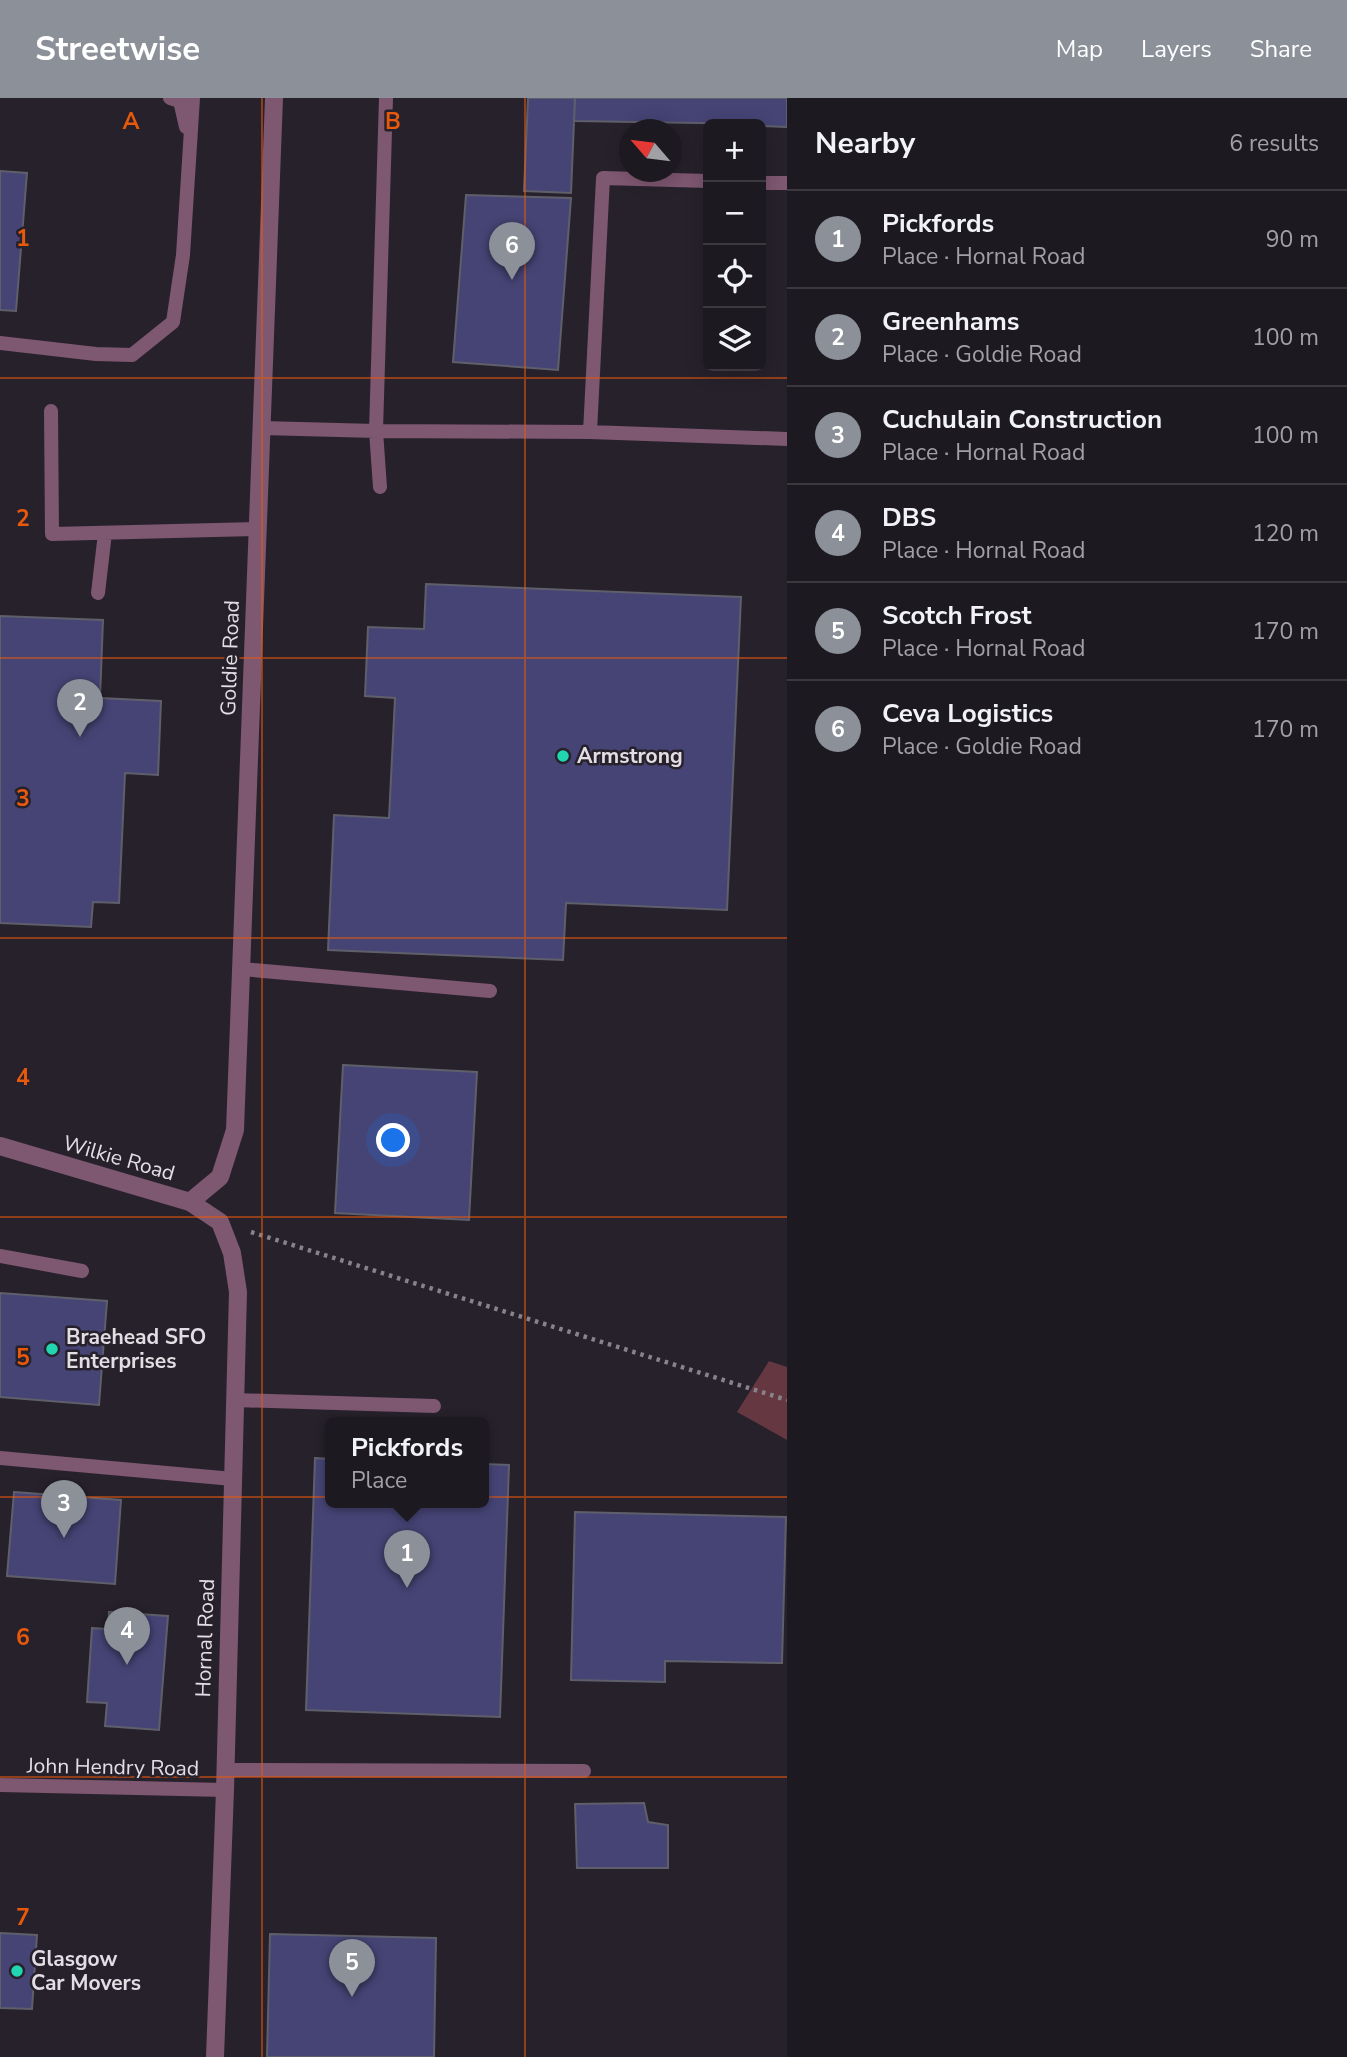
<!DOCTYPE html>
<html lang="en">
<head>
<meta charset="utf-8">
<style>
  :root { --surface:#1d1920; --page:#252229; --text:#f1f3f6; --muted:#a0a0a5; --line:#3b383e; --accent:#8c9099 }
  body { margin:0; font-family:"Nunito Sans",sans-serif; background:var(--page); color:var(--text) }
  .controls { position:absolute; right:21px; top:21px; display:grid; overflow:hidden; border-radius:10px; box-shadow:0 4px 18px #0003 }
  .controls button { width:63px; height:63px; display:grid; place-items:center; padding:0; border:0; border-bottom:2px solid var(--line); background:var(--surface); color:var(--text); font:35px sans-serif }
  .compass { position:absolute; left:619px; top:21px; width:63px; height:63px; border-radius:50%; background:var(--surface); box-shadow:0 4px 18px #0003; rotate:298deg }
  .you { position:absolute; left:394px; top:1043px; width:24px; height:24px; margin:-18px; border:5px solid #fff; border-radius:50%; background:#1a73e8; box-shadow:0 0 0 10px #1a73e833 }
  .badge { display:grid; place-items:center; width:46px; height:46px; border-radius:50%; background:var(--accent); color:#fff; font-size:23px; font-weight:700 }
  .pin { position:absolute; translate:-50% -58px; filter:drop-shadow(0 2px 4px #0008) }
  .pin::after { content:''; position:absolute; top:37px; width:24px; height:21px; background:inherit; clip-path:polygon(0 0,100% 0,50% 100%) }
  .popup { position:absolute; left:325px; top:1319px; width:164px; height:91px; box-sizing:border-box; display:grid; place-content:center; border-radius:10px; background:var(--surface); filter:drop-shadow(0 2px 5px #0005); font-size:23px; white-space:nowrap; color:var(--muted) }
  .popup b { font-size:26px; color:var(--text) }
  .popup::after { content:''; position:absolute; left:50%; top:100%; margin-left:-14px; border:14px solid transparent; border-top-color:var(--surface) }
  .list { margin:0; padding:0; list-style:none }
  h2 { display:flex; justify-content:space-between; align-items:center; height:91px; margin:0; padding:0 28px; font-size:30px }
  h2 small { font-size:23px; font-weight:400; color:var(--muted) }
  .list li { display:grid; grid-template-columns:46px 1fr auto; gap:21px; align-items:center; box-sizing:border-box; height:98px; padding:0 28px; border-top:2px solid var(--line) }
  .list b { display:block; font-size:26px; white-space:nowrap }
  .list p { margin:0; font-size:23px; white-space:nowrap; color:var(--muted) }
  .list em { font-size:23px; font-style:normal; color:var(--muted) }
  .icon { flex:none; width:38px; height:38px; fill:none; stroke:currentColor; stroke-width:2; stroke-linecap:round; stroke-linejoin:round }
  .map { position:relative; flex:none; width:787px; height:1959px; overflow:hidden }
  header { display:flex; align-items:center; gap:42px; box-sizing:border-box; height:98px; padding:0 35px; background:var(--accent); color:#fff }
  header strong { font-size:33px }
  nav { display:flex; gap:38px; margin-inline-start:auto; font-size:24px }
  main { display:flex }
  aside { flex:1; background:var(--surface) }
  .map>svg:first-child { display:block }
  .green { fill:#643741 }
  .building { fill:#464475; stroke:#5f5f6b; stroke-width:2 }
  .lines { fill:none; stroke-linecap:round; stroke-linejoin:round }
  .path { stroke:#88838b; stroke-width:4.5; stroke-dasharray:3.5 5; stroke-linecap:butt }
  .service { stroke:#7e5771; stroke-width:14 }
  .minor { stroke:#7e5771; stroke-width:18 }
  .tertiary { stroke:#7e5771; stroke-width:18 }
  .grid { fill:none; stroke:#e8590c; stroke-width:2; stroke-opacity:0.55 }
  .poi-dot { fill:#20d5b0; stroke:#27212b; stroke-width:2.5 }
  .labels { text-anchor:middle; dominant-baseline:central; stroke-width:5; stroke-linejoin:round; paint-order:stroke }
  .street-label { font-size:21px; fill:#e2dee4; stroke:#27212b }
  .poi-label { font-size:21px; font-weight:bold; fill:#e2dee4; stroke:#27212b; text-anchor:start }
  .grid-label { font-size:23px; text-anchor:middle; font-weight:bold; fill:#e8590c; stroke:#27212b; stroke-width:5; stroke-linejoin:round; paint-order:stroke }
</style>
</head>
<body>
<header>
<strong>Streetwise</strong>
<nav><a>Map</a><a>Layers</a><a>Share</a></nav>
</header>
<main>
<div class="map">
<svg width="787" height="1959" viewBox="0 0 787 1959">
  <rect width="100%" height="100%" fill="#27212b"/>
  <path class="green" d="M769,1263l18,6v73l-50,-28z"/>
  <path class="building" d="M528,0h47l-4,95 -47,-2z
    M575,0h212v29l-26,-1v-2l-187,-3z
    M0,73l27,2 -11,138 -16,-1z
    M466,97l105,3 -13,172 -105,-8z
    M426,486l315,13 -14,313 -161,-7 -3,57 -235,-10 6,-135 55,3 6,-120 -30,-2 3,-69 56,2z
    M0,518l103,4 -3,78 61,3 -3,74 -33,-2 -6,130 -26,-1 -2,25 -91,-4z
    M343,967l134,7 -8,148 -134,-7z
    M0,1195l107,8 -8,104 -99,-8z
    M315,1360l15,1v43h154v-38l25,1 -9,252 -194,-7z
    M14,1394l107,8 -6,84 -108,-8z
    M575,1414l211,5 -4,146 -117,-2v21l-94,-2z
    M109,1514l59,4 -9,114 -54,-4 2,-23 -20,-1 5,-74 16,1z
    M644,1705l4,19 20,3v43h-91l-2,-64z
    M0,1835l37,2 -5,74 -32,-1z
    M270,1836l166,4 -2,119h-167z"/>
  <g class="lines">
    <path class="path" d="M251,1134l536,168"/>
    <path class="service" d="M170,0l10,3 6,26
      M761,85h26
      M0,245l96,11 36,1 41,-33 10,-67 10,-157
      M51,313l1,123 206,-5
      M262,330l114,3 10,-333
      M590,334l197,7
      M380,389l-4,-56 214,1 13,-254 105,3
      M98,495l7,-60
      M241,871l249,22
      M0,1158l82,15
      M235,1302l199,6
      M0,1360l233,21
      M224,1672l360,1
      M0,1687l225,5"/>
    <path class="minor" d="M190,1104l30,-25 15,-47 39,-1032"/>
    <path class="tertiary" d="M0,1048l190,56 30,20 12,31 6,39 -13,498 -10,267"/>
  </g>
  <path class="grid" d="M262,0v1959M525,0v1959M0,280h787M0,560h787M0,840h787M0,1119h787M0,1399h787M0,1679h787"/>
  <g class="poi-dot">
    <circle cx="563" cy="658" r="7"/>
    <circle cx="52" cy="1251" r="7"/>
    <circle cx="17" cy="1873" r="7"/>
  </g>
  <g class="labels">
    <g class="street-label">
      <text transform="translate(230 560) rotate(-88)">Goldie Road</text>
      <text transform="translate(119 1060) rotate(16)">Wilkie Road</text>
      <text transform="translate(205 1540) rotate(-88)">Hornal Road</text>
      <text transform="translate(113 1669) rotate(1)">John Hendry Road</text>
    </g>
    <g class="poi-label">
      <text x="577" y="658">Armstrong</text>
      <text x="66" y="1239">Braehead SFO<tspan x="66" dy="24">Enterprises</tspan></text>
      <text x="31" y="1861">Glasgow<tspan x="31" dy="24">Car Movers</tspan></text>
    </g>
  </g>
  <g class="grid-label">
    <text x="131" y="31">A</text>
    <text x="393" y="31">B</text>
    <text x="23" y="148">1</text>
    <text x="23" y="428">2</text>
    <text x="23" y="708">3</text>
    <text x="23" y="987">4</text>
    <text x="23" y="1267">5</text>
    <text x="23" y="1547">6</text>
    <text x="23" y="1827">7</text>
  </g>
</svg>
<div class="controls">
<button>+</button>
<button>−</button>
<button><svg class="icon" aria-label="locate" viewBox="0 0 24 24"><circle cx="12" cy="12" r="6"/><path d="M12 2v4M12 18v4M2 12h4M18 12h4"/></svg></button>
<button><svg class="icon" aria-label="layers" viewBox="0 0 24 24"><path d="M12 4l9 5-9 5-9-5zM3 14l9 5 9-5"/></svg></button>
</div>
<svg class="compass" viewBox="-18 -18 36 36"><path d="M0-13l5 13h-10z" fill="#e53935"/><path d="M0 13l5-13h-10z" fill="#a0a0a5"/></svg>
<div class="you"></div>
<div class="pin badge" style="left:407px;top:1490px">1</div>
<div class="popup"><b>Pickfords</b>Place</div>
<div class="pin badge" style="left:80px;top:639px">2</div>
<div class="pin badge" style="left:64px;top:1440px">3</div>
<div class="pin badge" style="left:127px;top:1567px">4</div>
<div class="pin badge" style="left:352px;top:1899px">5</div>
<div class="pin badge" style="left:512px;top:182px">6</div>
</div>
<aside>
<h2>Nearby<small>6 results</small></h2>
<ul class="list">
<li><span class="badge">1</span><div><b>Pickfords</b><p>Place · Hornal Road</p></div><em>90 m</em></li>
<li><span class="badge">2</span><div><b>Greenhams</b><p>Place · Goldie Road</p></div><em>100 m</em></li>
<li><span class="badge">3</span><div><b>Cuchulain Construction</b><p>Place · Hornal Road</p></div><em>100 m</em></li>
<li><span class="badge">4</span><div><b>DBS</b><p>Place · Hornal Road</p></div><em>120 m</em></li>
<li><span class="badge">5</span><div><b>Scotch Frost</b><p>Place · Hornal Road</p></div><em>170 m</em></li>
<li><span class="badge">6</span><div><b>Ceva Logistics</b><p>Place · Goldie Road</p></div><em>170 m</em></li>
</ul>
</aside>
</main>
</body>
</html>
